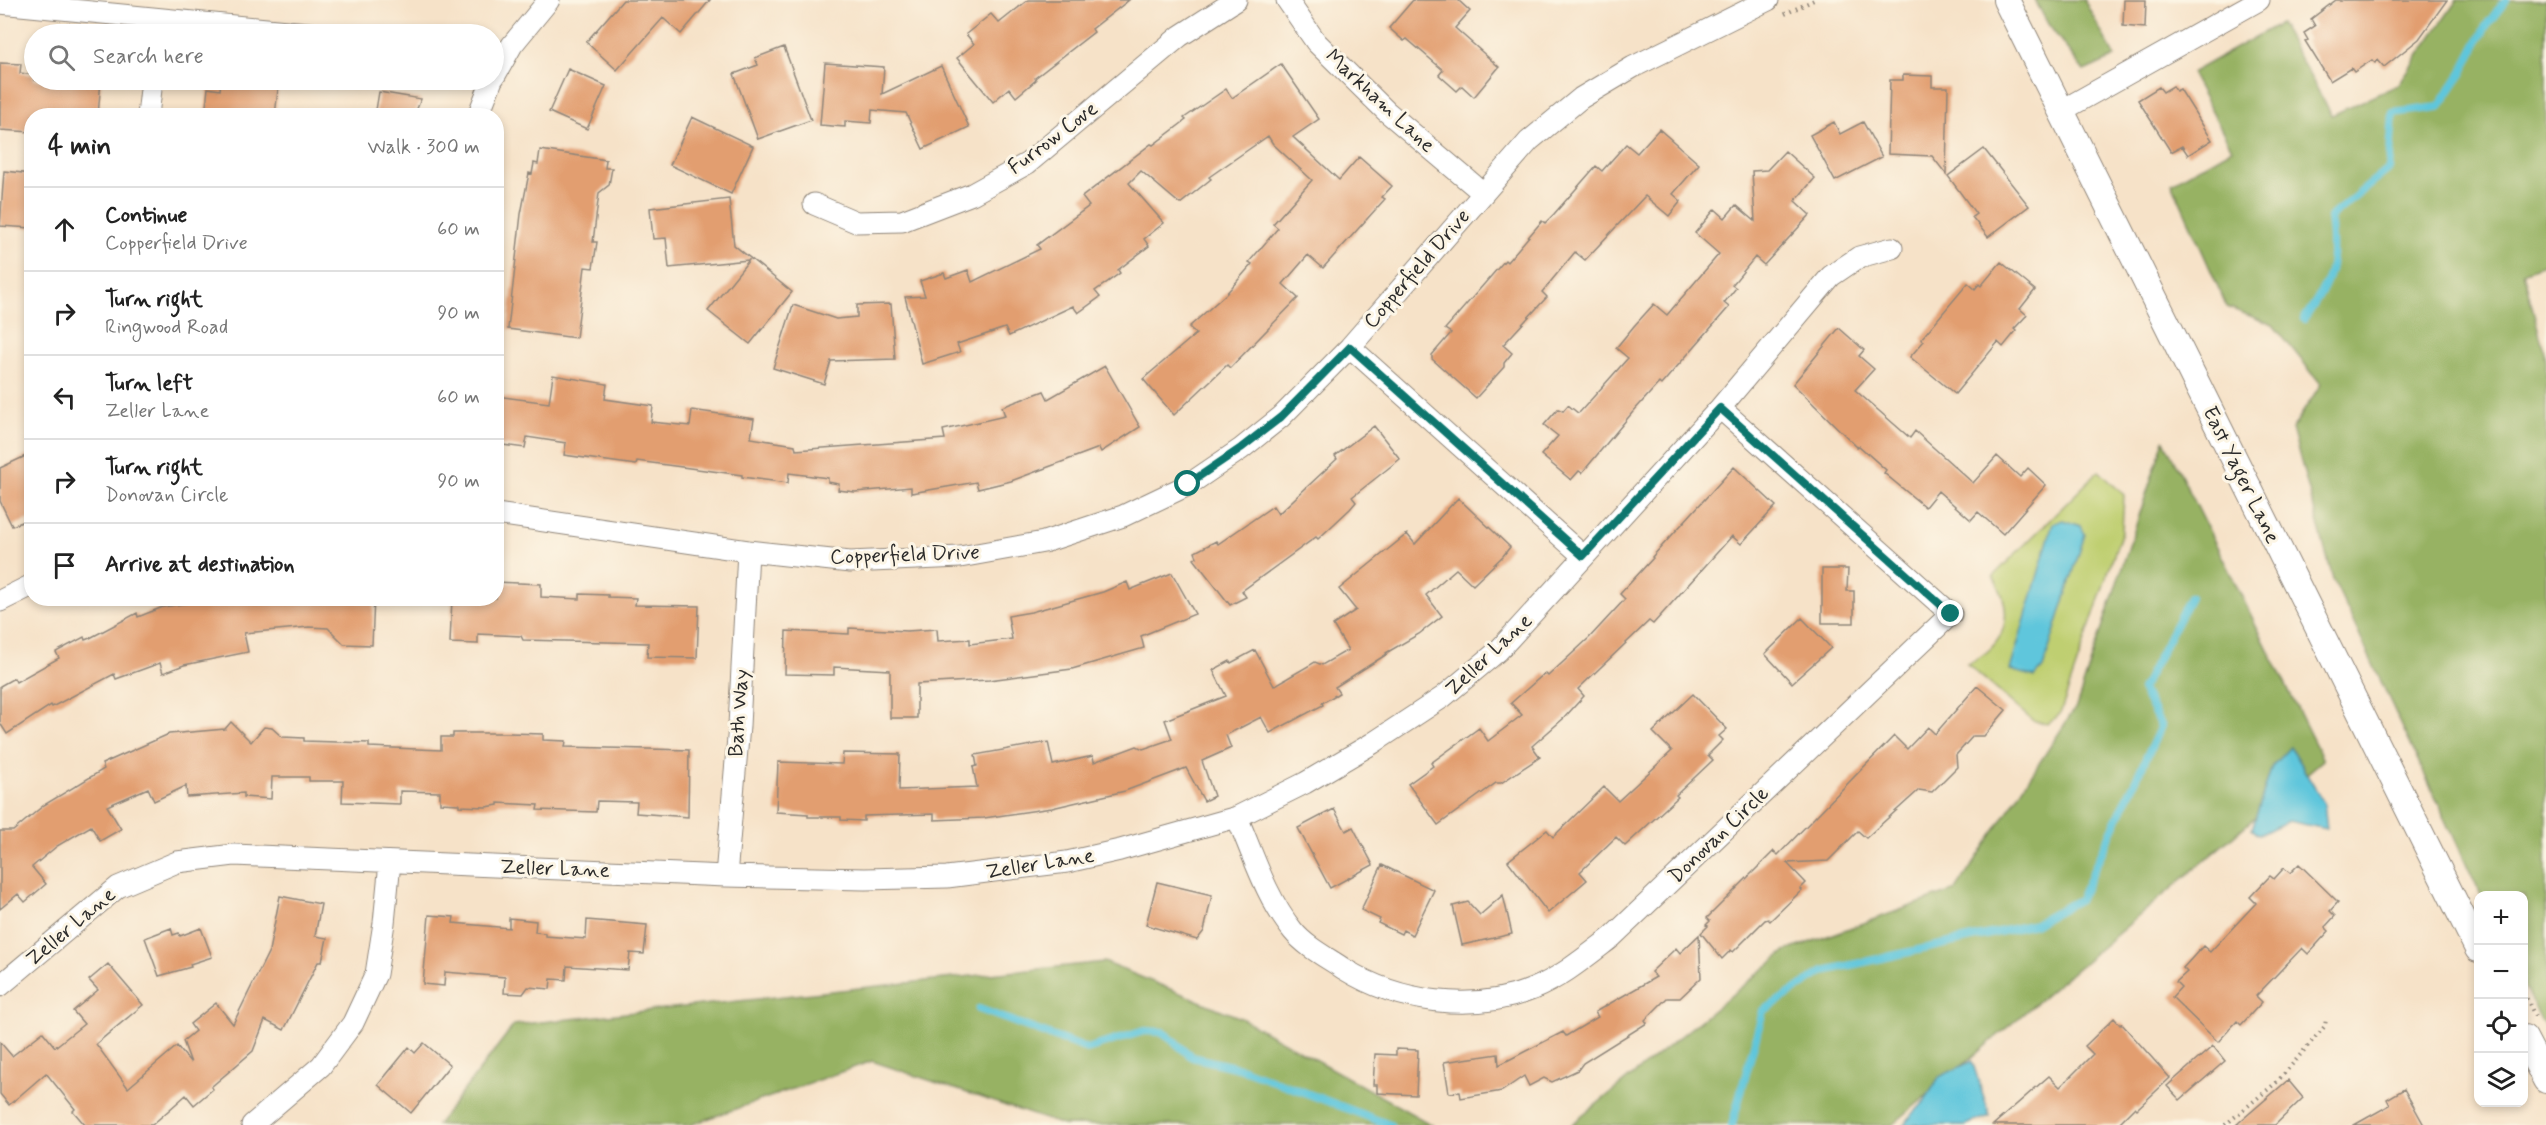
<!DOCTYPE html>
<html lang="en">
<head>
<meta charset="utf-8">
<style>
  :root { --surface:#fff; --page:#f6f6f6; --text:#222; --muted:#767676; --line:#e0e0e0 }
  body { margin:0; font-family:Mynerve,sans-serif; background:var(--page); color:var(--text) }
  .controls { position:absolute; right:18px; bottom:18px; display:grid; overflow:hidden; border-radius:12px; box-shadow:0 3px 9px #0003 }
  .controls button { width:54px; height:54px; display:grid; place-items:center; padding:0; border:0; border-bottom:2px solid var(--line); background:var(--surface); color:var(--text); font:30px sans-serif }
  .stop { position:absolute; width:18px; height:18px; margin:-14px; border:4px solid #0f766e; border-radius:50%; background:#fff }
  .stop.end { background:#0f766e; border-color:#fff; box-shadow:0 2px 6px #0008 }
  .list { margin:0; padding:0; list-style:none }
  h2 { display:flex; justify-content:space-between; align-items:center; height:78px; margin:0; padding:0 24px; font-size:26px }
  h2 small { font-size:20px; font-weight:400; color:var(--muted) }
  .list li { display:grid; grid-template-columns:39px 1fr auto; gap:18px; align-items:center; box-sizing:border-box; height:84px; padding:0 24px; border-top:2px solid var(--line) }
  .list b { display:block; font-size:22px; white-space:nowrap }
  .list p { margin:0; font-size:20px; white-space:nowrap; color:var(--muted) }
  .list em { font-size:20px; font-style:normal; color:var(--muted) }
  .icon { flex:none; width:33px; height:33px; fill:none; stroke:currentColor; stroke-width:2; stroke-linecap:round; stroke-linejoin:round }
  .map { position:relative; flex:none; width:2546px; height:1125px; overflow:hidden }
  .search { position:absolute; background:var(--surface); box-shadow:0 3px 9px #0003; left:24px; top:24px; width:480px; height:66px; display:flex; align-items:center; gap:15px; box-sizing:border-box; padding:0 21px; border-radius:33px; color:var(--muted); font-size:22px }
  .panel { position:absolute; background:var(--surface); box-shadow:0 3px 9px #0003; left:24px; top:108px; width:480px; height:498px; border-radius:24px }
  .map>svg:first-child { display:block }
  .green { fill:#bfcf71; stroke:#757d4e; stroke-width:1.5 }
  .forest { fill:#97b263; stroke:#616e47; stroke-width:1.5 }
  .water { fill:#5fc6dc; stroke:#457884; stroke-width:1.5 }
  .lines { fill:none; stroke-linecap:round; stroke-linejoin:round }
  .stream { stroke:#5fc6dc; stroke-width:8 }
  .building { fill:#e29e6f }
  .minor-casing { stroke:#90867a; stroke-width:23 }
  .tertiary-casing { stroke:#90867a; stroke-width:28 }
  .path { stroke:#90867a; stroke-width:4; stroke-dasharray:1.5 4.5; stroke-linecap:butt }
  .minor { stroke:#fff; stroke-width:21 }
  .tertiary { stroke:#fff; stroke-width:26 }
  .route { stroke:#0f766e; stroke-width:8 }
  .labels { text-anchor:middle; dominant-baseline:central; stroke-width:6; stroke-linejoin:round; paint-order:stroke }
  .street-label { font-size:21px; fill:#2b2b2b; stroke:#fcf5e5 }
</style>
</head>
<body>
<div class="map">
<svg width="2546" height="1125" viewBox="0 0 2546 1125">
  <rect width="100%" height="100%" fill="#fcf5e5"/>
  <filter id="ink" filterUnits="userSpaceOnUse"><feTurbulence type="fractalNoise" baseFrequency=".0167" numOctaves="2"/><feDisplacementMap in="SourceGraphic" scale="12" xChannelSelector="R" yChannelSelector="G"/><feConvolveMatrix kernelMatrix="1 2 1 2 8 2 1 2 1" color-interpolation-filters="sRGB"/></filter>
  <filter id="wash" filterUnits="userSpaceOnUse"><feTurbulence type="fractalNoise" baseFrequency=".008" numOctaves="4" result="noise"/><feDisplacementMap in="SourceGraphic" scale="24" xChannelSelector="R" yChannelSelector="G"/><feGaussianBlur stdDeviation="1.35" result="paint"/><feColorMatrix in="noise" values="0 0 0 0 0 0 0 0 0 0 0 0 0 0 0 0 0 1.4 0 .05"/><feComposite in="paint" operator="in"/></filter>
  <g filter="url(#wash)">
    <rect width="100%" height="100%" fill="#f6e2c8"/>
    <path class="green" d="M2099,471l25,24 -2,36 -62,183 -13,10 -15,-4 -65,-56c40,-18 49,-51 26,-88z"/>
    <path class="forest" d="M2035,0h49l31,57 -31,14 -36,-47z
      M2457,0h89v263l-23,9 23,87v670l-22,-42v-91l-43,-1 -148,-316 -41,-150 29,-45 -48,-59 -46,-18 -55,-124 60,-34 -41,-76 89,-50 52,92 66,-30z
      M2164,440l159,320 -431,365h-321l215,-174 170,-61 120,-183z
      M1104,962l137,56 191,107h-369l-191,-64 -182,64h-253l77,-100z"/>
    <path class="water" d="M2063,520l18,6 4,8 -42,134 -8,9 -25,-7 43,-147z
      M2290,747l34,56 3,26 -39,-8 -29,14 -7,-6 20,-63z
      M1972,1061l18,55 -25,9h-62l21,-23 15,-25z"/>
    <g class="lines">
      <path class="stream" d="M2304,319c28,-39 32,-54 26,-102l59,-48 4,-56 46,-6 22,-33 25,-48 20,-26
        M979,1009l108,40 57,-18 19,1 29,25 51,12 147,56
        M1732,1125l31,-114 61,-40 211,-47 45,-25 81,-173 -19,-37 48,-92"/>
    </g>
    <g id="blocks">
      <path class="building" d="M623,0h87l-29,34 -18,-16 -46,52 -31,-28z
        M1028,0h101l-37,29 2,3 -59,46 1,2 -20,17 -7,-9 -16,14 -36,-44 17,-14 -8,-10 25,-20 8,9z
        M1413,0h45l12,11 -15,17 44,39 -25,30 -12,-11 -5,5 -18,-16 4,-5 -36,-31 -3,2 -15,-13z
        M2124,0h22l-1,28 -22,-2z
        M2336,0h111l-28,39 -35,28 -6,-7 -3,3 -3,-3 -18,12 -3,-4 -21,13 -25,-40 3,-1 -4,-7 11,-7 -4,-7z
        M784,47l27,73 -53,19 -24,-65 24,-9 -3,-7z
        M0,63l21,1 -1,9 14,2v5h67l-3,36h-66v16l-32,-2z
        M825,63l59,4 -2,27 59,-28 28,61 -46,22 -17,-36 -34,-3 -1,13 -26,-2v6l-25,-2z
        M1281,64l38,55 -26,18 46,43 20,-23 33,29 -10,11 3,2 -62,69 -15,-13 -25,29 15,14 -68,70 -3,-3 -53,50 -31,-36 53,-45 -7,-7 37,-33 26,-30 -3,-2 29,-34 -5,-4 39,-44 -39,-36 -5,-8 -59,41 2,2 -31,25 -39,-33 -12,12 35,40 -20,16 5,7 -31,24 2,3 -25,18 5,6 -22,16 -5,-7 -64,30 -4,-8 -48,16 3,8 -38,12 -17,-67 20,-1 -5,-15 24,-8 2,5 22,-8 4,12 68,-33 -3,-4 52,-39 -7,-9 69,-53 2,1 33,-25 -2,-2 42,-29 6,9z
        M568,69l38,17 -19,43 -38,-17z
        M1903,75l29,1v11h16l-2,87 -14,-18 -44,-2 2,-74h13z
        M221,80l24,2 1,-2h33l-4,36h-70l3,-28 12,2z
        M2173,86l3,5 4,-2 32,51 -24,15 -6,-9 -11,6 -33,-52 21,-13 4,5z
        M379,92l42,7 -7,17h-39z
        M692,117l61,29 -22,48 -61,-29z
        M1834,122l6,12 23,-12 19,35 -47,24 -25,-46z
        M1659,129l40,35 -26,30 8,7 -12,15 -24,-20 -60,64 -10,-8 -33,40 5,5 -44,48 9,8 -8,10v4l-28,31 -44,-39v-4l19,-22 -6,-4 60,-69 2,2 35,-41 3,2 9,-9 42,-48 6,5 24,-27 11,9z
        M1984,149l45,57 -41,31 -16,-20 4,-3 -28,-38z
        M540,150l66,10 -1,8h7l-3,17 -10,8 -6,49h4l-4,26 -8,-1 -9,71 -68,-9 13,-115 8,-41 3,1 2,-11 4,1z
        M1785,151l30,27 -20,23 15,14 -46,50 -9,-8 -23,28 4,3 -12,15 5,4 -68,78 -2,-2 -27,30 -50,60 -3,-2 -8,9 -30,-25 17,-19 -14,-11 14,-16 5,2 5,-6 10,8 2,-1 48,-54 -12,-10 18,-22 20,-22 13,11 52,-61 -24,-21 20,-24 10,9 11,-13 19,16 -3,-50 15,-1z
        M4,171l28,3v54l-32,-2z
        M729,199l5,46 58,47 -42,52 -42,-33 41,-51 -80,8 -3,-30 -13,1 -3,-31z
        M2001,262l34,28 -15,19 7,6 -13,14 2,2 -13,16 -5,-5 -43,52 -45,-37 14,-16 -3,-2 47,-56 7,6 4,-5 2,2z
        M891,304l4,55 -64,2 -7,23 -51,-16 20,-63 43,14 21,-2v-12z
        M1839,328l25,22 -5,6 15,13 -19,21 55,48 5,-7 58,52 24,-27 23,21 8,-9 18,17 -43,49 -25,-22 -7,8 -33,-29 -13,16 -41,-34 2,-3 -27,-24 -2,1 -64,-63z
        M1105,366l35,61 -39,25 -2,-4 -88,33 -33,8 -2,-7 -65,11v-6l-56,5 -17,-2 1,-6 -11,-2v-4l-39,-5 -1,10 -46,-6v-2l-105,-14 -1,4 -72,-10 2,-12 -39,-6 -2,11 -29,-4v-48l53,7 4,-28 54,9 -2,15 48,7 -2,16 39,4 2,-16 62,9 -3,19 44,7 1,5 149,-11 -2,-9 62,-14 -3,-9 42,-16 4,8z
        M1374,426l26,33 -48,38 4,5 -6,7 -32,30 -2,-2 -74,54 4,6 -16,8 -36,-46 3,-2 -2,-5 21,-11 2,3 55,-38 5,8 59,-55 -2,-3z
        M32,453v65l-20,8 -12,-25v-33z
        M1734,467l42,39 -35,38 -9,-8 -79,88 -4,-3 -71,68 6,7 -20,22 -32,28 8,11 -39,26h-5l-58,42 -30,-41 25,-18 -2,-3 48,-35 9,13 34,-26 -11,-12 34,-30 3,3 41,-38 36,-39 -5,-5 33,-36 -1,-1z
        M1458,498l52,49 -7,9 -30,29 -17,-16 -30,26 16,21 -23,18 -33,19 1,1 -52,33 4,6 -17,10 1,2 -53,28 -9,-16 -35,18 5,13 -29,13 12,35 -10,5 -18,-33 -61,23 -73,17 -68,10 -50,2v-6l-70,2v5l-23,-1v-3h-33v-3l-32,-2 2,-50 64,2 1,-11 57,1 -1,36 78,-3 -4,-20 4,-1 -2,-11 73,-13 5,23 40,-9 1,6 43,-16 6,3 29,-10 -7,-19 61,-24 -13,-26 17,-9 1,2 24,-13 19,36 41,-24 7,3 26,-15 -15,-25 23,-15 -17,-21 68,-55 8,10z
        M1822,569h26l-1,22h7v32h-32z
        M1172,573l23,41 -54,22 3,12 -72,21 -83,11 -72,4v34h-27v-48l-56,-3v8l-49,-1 1,-43 63,3v-6l58,3 30,-2 1,12 32,-2v5l42,-5 -4,-23 23,-4 72,-20 24,-10 3,8z
        M496,582l45,2v13l39,2v-5l28,1v2l28,1 -1,7 64,1 -2,52 -50,-1 1,-14 -125,-3 -2,-4 -43,-2v10l-28,-1 2,-45h44z
        M195,598h179l-2,47 -28,-1 -16,-16 -19,-1 -65,6 4,19 -64,13 -21,8 -3,-10 -44,16 -2,-5 -62,33 -1,-2 -44,29 -7,-11v-37l14,-8 2,4 43,-24 -3,-6 28,-15 1,3 5,-2 47,-25 1,4 25,-10 33,-5z
        M1802,618l29,30 -39,35 -27,-29z
        M1977,686l29,24 -22,26h-11l-17,19 1,12 -25,25 -13,-2 -53,48 -8,-7 -30,30 -41,2 19,20 -6,6 2,1 -32,31 -2,-2 -3,1 -32,32 -2,-2 -9,9 -21,-26 7,-7 -2,-1 4,-4 -3,-3 67,-67 4,4 116,-119 13,13 21,-22 7,7z
        M1693,694l34,35 -8,7 4,4 -15,15 5,5 -37,35 2,2 -53,49 -9,-9 -36,35 7,8 -39,33 -40,-52 39,-31 6,7 51,-50 14,14 54,-50 -19,-19z
        M231,722l20,20 13,-15 8,1 10,9 22,1v3l65,2v4l72,3v-13h12v-4h55l35,1v6l23,1 -1,6 124,3 -1,67 -52,-4 1,-11 -40,-1 -1,11 -59,-2 1,-5 -40,-2v2l-12,2 -27,-1v-2l-19,-1v-11l-40,-1v13l-58,-2 1,-21h-34v-4h-37l-1,22 -27,-2v-4l-57,4 -1,-11 -32,15 -6,-13 -41,18 14,23 -21,12 -9,-15 -34,20 -25,21 14,17 -21,18 -7,-8 -18,15v-78h13l31,-26 60,-36 -2,-5 67,-30 56,-5z
        M1334,809l12,22 7,-4 20,38 -43,23 -32,-60z
        M2299,864l39,38 -8,9 5,5 -10,11 4,4 -21,23 -6,-6 -46,48 6,6 -21,23 -4,-4 -19,21 -46,-45 9,-10 -5,-5 11,-10 -4,-4 20,-22 7,6 46,-49 -6,-6 20,-21 4,3 10,-11 6,5z
        M1382,865l52,25 -22,45 -9,-5 -2,4 -23,-11 2,-4 -19,-9z
        M1157,882l55,13 -8,36 -7,9 -51,-15z
        M1503,895l9,39 -50,11 -9,-39 15,-4 12,13z
        M280,896l41,8 -6,32 12,2 -5,24h-4l-34,68 -19,-10 -12,31 -42,36 2,2 -19,16 -8,-10 -34,30h-67l-12,-14 2,-2 -29,-36 -37,32 -9,-11v-52l12,14 31,-24 12,15 29,-23 -11,-13 25,-21 -9,-10 19,-16 35,41 -47,39 32,44 49,-42 14,17 -8,-22 12,-10 -5,-7 26,-21 17,21 36,-73z
        M429,915l25,2 -1,6 56,5v-10l27,3 -1,11 10,1v3l41,3 1,-19 60,5 -3,29 -14,-1 -2,17 -61,-4 -1,14 -15,-1 -1,10 -22,-2 -5,7 -19,-1 1,-16 -60,-5 -1,14 -21,-2z
        M171,928l2,7 6,-2 1,3 21,-8 11,29 -22,7 1,3 -32,9 -14,-38z
        M1699,935l2,43 -21,20h-13l-22,22 2,3 -64,40 -5,7 -26,12 -8,-4 -15,8 -5,-10 -22,15 -41,7 -1,-6 -11,1 -5,-31 54,-8 1,11 64,-33 3,4 32,-19 -3,-5 61,-35 -5,-5 25,-24 4,5z
        M2114,1018l6,7 1,-2 49,55 -33,31 -2,-2 -18,18h-124l56,-49 11,11 33,-33 -8,-8z
        M424,1043l26,22 -39,48 -33,-28 31,-38 6,6z
        M2213,1046l12,15 -45,39 -13,-14z
        M1396,1049l22,1 -2,45 -39,-2v-8h-4l2,-31 21,1z
        M2288,1080l15,18 -28,27h-39z
        M2404,1089l20,36h-70l36,-20 -3,-6z"/>
    </g>
  </g>
  <g filter="url(#ink)">
    <use href="#blocks" fill-opacity="0" stroke="#90867a" stroke-width="1.5"/>
    <g class="lines">
      <g class="minor-casing">
        <path id="minor" d="M1287,0l29,42 70,69 97,82
          M0,3l317,31
          M494,77l18,-32 37,-45
          M2061,111l198,-111
          M148,116l4,-36
          M478,116l14,-36
          M814,204l42,18 46,-1 70,-27 56,-31 152,-127 56,-36
          M1350,347l233,209
          M496,514l252,37 102,11 110,-5 84,-15 79,-26 65,-31 53,-36 40,-32 69,-70 179,-206 52,-43 52,-31 135,-67
          M0,601l32,-16
          M1237,817c16,38 30,82 56,114 13,16 35,27 51,38 55,34 129,44 189,20 29,-12 54,-33 79,-52l339,-323 -231,-206
          M726,876l13,-150 9,-175
          M0,986l118,-99 59,-25 57,-7 492,21 139,3 82,-2 120,-15 53,-12 117,-33 68,-34 68,-40 70,-46 55,-46 222,-243 111,-132 28,-19 33,-9
          M252,1125l69,-59 32,-43 23,-49 8,-51 6,-61"/>
      </g>
      <g class="tertiary-casing">
        <path id="tertiary" d="M2006,0l472,949
          M2524,1038l22,42"/>
      </g>
      <path class="path" d="M1785,14l29,-14
        M2524,993l11,23
        M2225,1125l52,-43 48,-56 1,-7"/>
      <use href="#minor" class="minor"/>
      <use href="#tertiary" class="tertiary"/>
    </g>
  </g>
  <g class="lines" filter="url(#ink)">
    <path class="route" d="M1188,484l53,-36 40,-31 69,-70 233,209 137,-148 231,206"/>
  </g>
  <g class="labels">
    <g class="street-label">
      <text transform="translate(1380 101) rotate(43)">Markham Lane</text>
      <text transform="translate(1053 138) rotate(-37)">Furrow Cove</text>
      <text transform="translate(1417 269) rotate(-49)">Copperfield Drive</text>
      <text transform="translate(2241 475) rotate(64)">East Yager Lane</text>
      <text transform="translate(905 555) rotate(-2)">Copperfield Drive</text>
      <text transform="translate(1489 655) rotate(-43)">Zeller Lane</text>
      <text transform="translate(739 713) rotate(-86)">Bath Way</text>
      <text transform="translate(1719 835) rotate(-44)">Donovan Circle</text>
      <text transform="translate(1040 864) rotate(-9)">Zeller Lane</text>
      <text transform="translate(555 869) rotate(2)">Zeller Lane</text>
      <text transform="translate(71 927) rotate(-40)">Zeller Lane</text>
    </g>
  </g>
</svg>
<div class="controls">
<button>+</button>
<button>−</button>
<button><svg class="icon" aria-label="locate" viewBox="0 0 24 24"><circle cx="12" cy="12" r="6"/><path d="M12 2v4M12 18v4M2 12h4M18 12h4"/></svg></button>
<button><svg class="icon" aria-label="layers" viewBox="0 0 24 24"><path d="M12 4l9 5-9 5-9-5zM3 14l9 5 9-5"/></svg></button>
</div>
<div class="stop" style="left:1188px;top:484px"></div>
<div class="stop end" style="left:1951px;top:614px"></div>
<div class="search"><svg class="icon" aria-label="search" viewBox="0 0 24 24"><circle cx="10" cy="10" r="6"/><path d="M15 15l6 6"/></svg>Search here</div>
<section class="panel">
<h2>4 min<small>Walk · 300 m</small></h2>
<ul class="list">
<li><svg class="icon" aria-label="ahead" viewBox="0 0 24 24"><path d="M12 20V5M6 11l6-6 6 6"/></svg><div><b>Continue</b><p>Copperfield Drive</p></div><em>60 m</em></li>
<li><svg class="icon" aria-label="right" viewBox="0 0 24 24"><path d="M7 20v-9h11M14 6l5 5-5 5"/></svg><div><b>Turn right</b><p>Ringwood Road</p></div><em>90 m</em></li>
<li><svg class="icon" aria-label="left" viewBox="0 0 24 24"><path d="M17 20v-9H6M10 6l-5 5 5 5"/></svg><div><b>Turn left</b><p>Zeller Lane</p></div><em>60 m</em></li>
<li><svg class="icon" aria-label="right" viewBox="0 0 24 24"><path d="M7 20v-9h11M14 6l5 5-5 5"/></svg><div><b>Turn right</b><p>Donovan Circle</p></div><em>90 m</em></li>
<li><svg class="icon" aria-label="arrive" viewBox="0 0 24 24"><path d="M6 21V4h12l-3 4 3 4H6"/></svg><div><b>Arrive at destination</b></div></li>
</ul>
</section>
</div>
</body>
</html>
